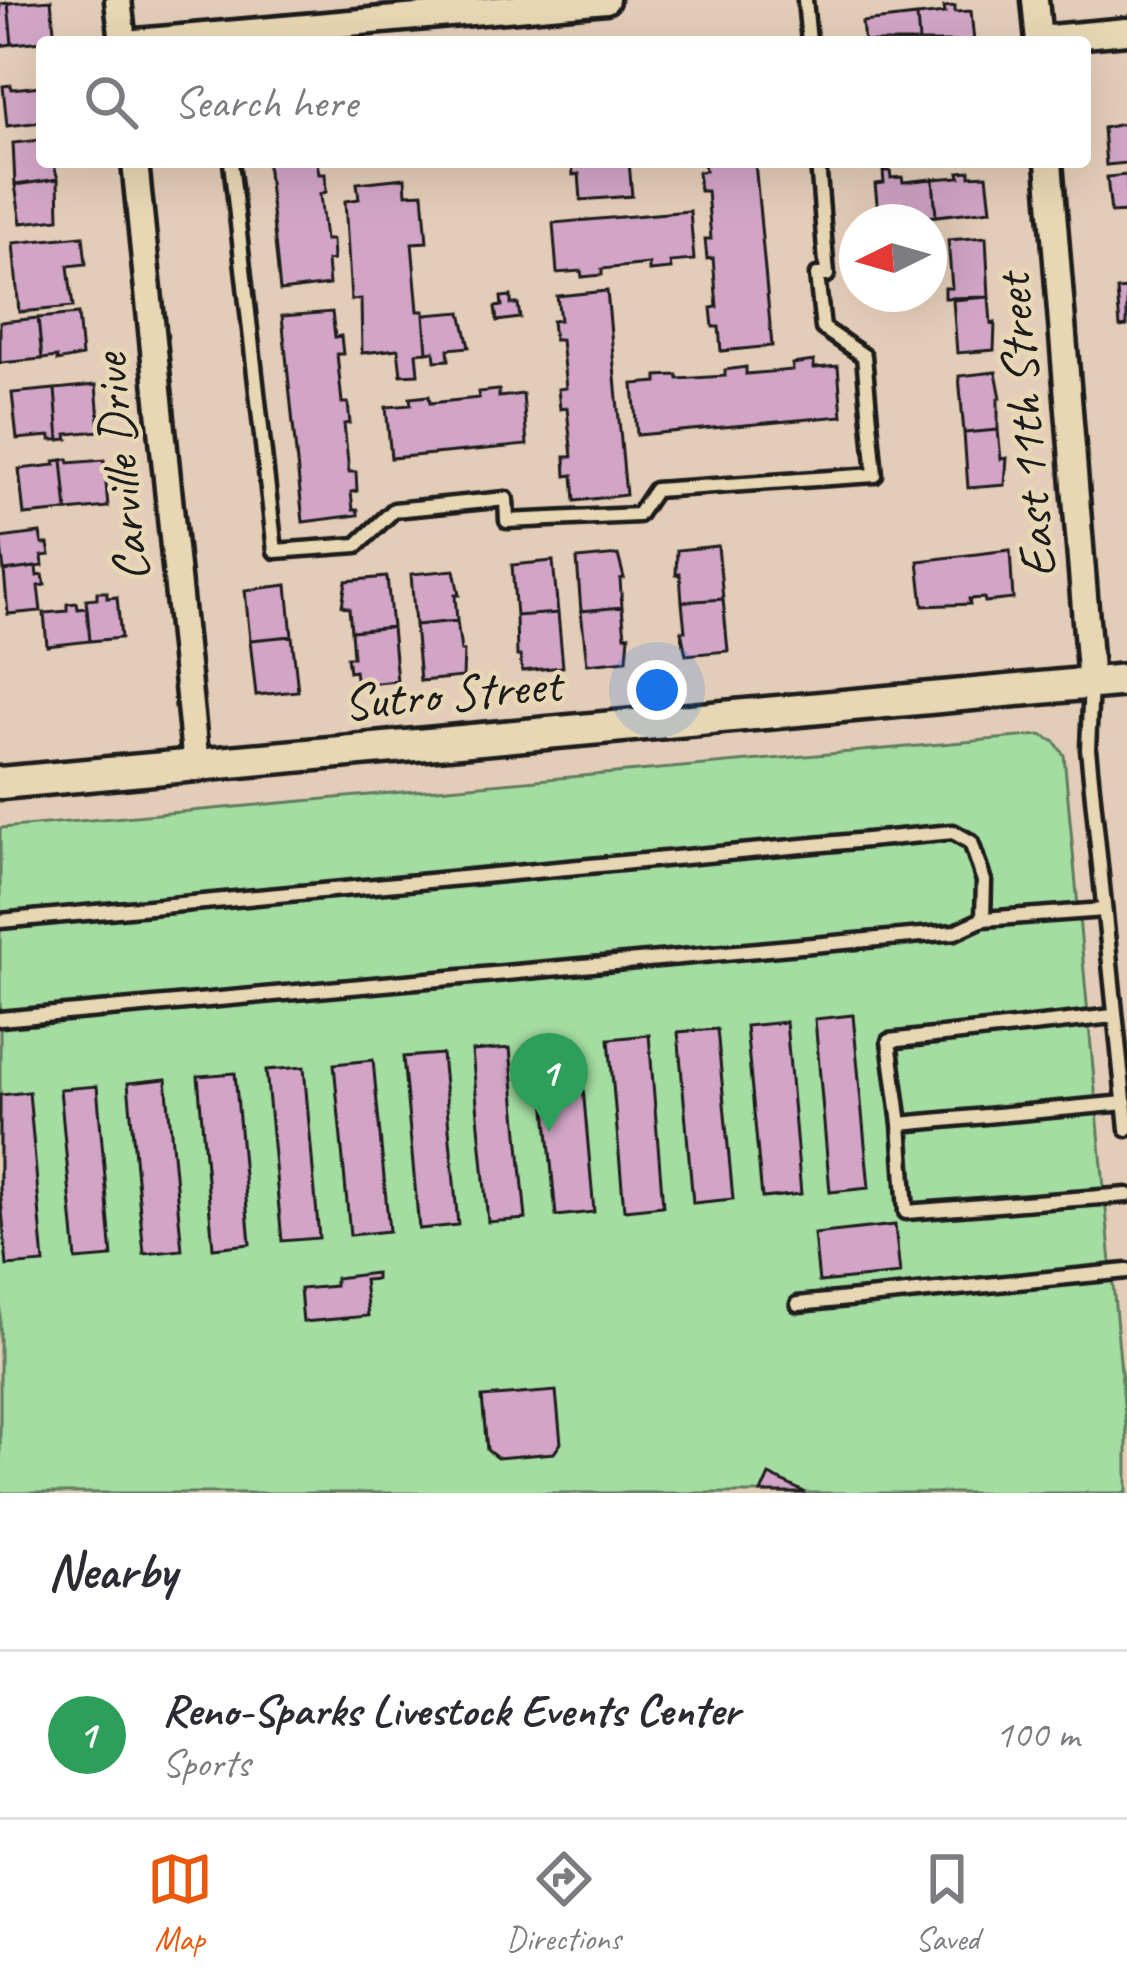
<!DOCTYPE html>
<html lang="en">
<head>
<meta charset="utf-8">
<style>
  :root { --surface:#fff; --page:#f7f7f7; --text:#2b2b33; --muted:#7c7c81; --line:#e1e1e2; --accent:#ea580c }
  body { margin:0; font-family:Caveat,sans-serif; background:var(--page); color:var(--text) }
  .compass { position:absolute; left:839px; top:204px; width:108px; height:108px; border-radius:50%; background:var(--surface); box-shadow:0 12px 48px #0002; rotate:265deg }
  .you { position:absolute; left:657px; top:690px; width:42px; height:42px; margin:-30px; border:9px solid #fff; border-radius:50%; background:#1a73e8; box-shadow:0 0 0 18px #1a73e833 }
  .badge { display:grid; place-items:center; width:78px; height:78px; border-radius:50%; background:var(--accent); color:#fff; font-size:39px; font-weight:700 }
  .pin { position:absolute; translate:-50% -99px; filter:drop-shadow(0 3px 6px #0008) }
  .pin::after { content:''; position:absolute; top:63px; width:42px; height:36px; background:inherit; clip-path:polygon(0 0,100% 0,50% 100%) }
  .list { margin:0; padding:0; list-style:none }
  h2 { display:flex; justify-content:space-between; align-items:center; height:156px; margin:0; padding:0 48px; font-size:51px }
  h2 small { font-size:39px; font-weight:400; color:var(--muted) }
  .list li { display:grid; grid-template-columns:78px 1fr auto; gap:36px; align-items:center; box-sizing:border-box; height:168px; padding:0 48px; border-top:3px solid var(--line) }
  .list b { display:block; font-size:45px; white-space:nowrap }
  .list p { margin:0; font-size:39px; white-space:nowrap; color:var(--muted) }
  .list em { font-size:39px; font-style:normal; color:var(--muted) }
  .icon { flex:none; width:66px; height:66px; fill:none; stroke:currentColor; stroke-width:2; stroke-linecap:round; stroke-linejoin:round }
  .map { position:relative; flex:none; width:1127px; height:1493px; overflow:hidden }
  .search { position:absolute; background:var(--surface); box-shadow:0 12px 48px #0002; left:36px; right:36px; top:36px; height:132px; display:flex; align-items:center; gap:30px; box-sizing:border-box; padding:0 42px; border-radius:12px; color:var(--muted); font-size:45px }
  .sheet { height:324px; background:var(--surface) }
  nav { display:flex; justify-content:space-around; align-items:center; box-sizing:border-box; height:168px; border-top:3px solid var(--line); background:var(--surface); font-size:33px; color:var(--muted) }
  nav a { display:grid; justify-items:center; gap:6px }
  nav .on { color:var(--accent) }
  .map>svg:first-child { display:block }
  .green { fill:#a4dda2; stroke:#607c5f; stroke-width:3 }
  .building { fill:#d2a5c7; stroke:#1c1c1c; stroke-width:3 }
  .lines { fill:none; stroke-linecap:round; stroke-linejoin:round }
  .service-casing { stroke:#1c1c1c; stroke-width:21 }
  .minor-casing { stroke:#1c1c1c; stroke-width:33 }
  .tertiary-casing { stroke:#1c1c1c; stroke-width:39 }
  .service { stroke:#e8d7b4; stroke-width:12 }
  .minor { stroke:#e8d7b4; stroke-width:24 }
  .tertiary { stroke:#e8d7b4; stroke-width:30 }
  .labels { text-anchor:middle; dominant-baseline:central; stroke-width:9; stroke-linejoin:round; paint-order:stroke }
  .street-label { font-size:51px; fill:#1c1c1c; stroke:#e8d7b4 }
</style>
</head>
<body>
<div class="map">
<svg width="1127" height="1493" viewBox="0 0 1127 1493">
  <rect width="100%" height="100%" fill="#e4cdb8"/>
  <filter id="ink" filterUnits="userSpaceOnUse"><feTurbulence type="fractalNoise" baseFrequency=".00833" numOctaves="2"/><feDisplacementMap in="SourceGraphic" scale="24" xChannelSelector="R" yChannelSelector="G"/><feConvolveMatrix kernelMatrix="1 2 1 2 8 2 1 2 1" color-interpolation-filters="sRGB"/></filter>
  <g filter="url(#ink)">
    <path class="green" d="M1041,735l14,7 9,13 63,681v57h-1127v-665z"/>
    <path class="building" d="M51,0l4,40 -43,4 -4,-41z
      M8,3l4,41 -12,2v-42z
      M955,6v6l16,-1 3,31h-55l-2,-26 28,-3 -1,-6z
      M917,16l2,26h-55l-2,-20z
      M11,85l1,4 30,-3v36l-35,4 -4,-40z
      M1127,123v40l-21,2 -3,-37z
      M42,140v22h11l5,17 -43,6 -2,-42z
      M267,162h50l2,12h6l1,18 -6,2 5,46h7l1,20 -6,1 2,24 -49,6z
      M572,162h57l3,34 -51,4 -2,-26 -6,1z
      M704,162h51l17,184 -51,5 -2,-24h-6l-2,-19 6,-1 -4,-49 -6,1 -2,-20h6l-4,-48h-7l-2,-19 7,-1z
      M883,171h7l1,7 11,-1 1,5 30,-3 3,37 -57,5 -4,-37 9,-1z
      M970,171v5l17,-1 4,35 -55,6 -3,-37 27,-2 -1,-5z
      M1127,175v37l-16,1 -4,-36z
      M405,178l1,16 17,-1 4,49 -15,1 6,68h6l3,41 -11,1 2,21 -17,1 -3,-26 -36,4 -1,-54 -10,1 -6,-99 14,-2 -2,-16z
      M58,179l1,40 -38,4 -6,-38z
      M690,211l4,49 -24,2 1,7 -22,2v-7l-47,5v6l-20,2 -1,-6 -24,2 -4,-50z
      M83,236l3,28 -18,2 5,41 -54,5 -6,-69z
      M986,237l3,60 -44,1v-10h7l-4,-48z
      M1127,289v37l-7,1 -3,-37z
      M607,291l19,204 -51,6 -2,-26 -7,1 -1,-19h7l-5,-49 -7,1 -2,-20 8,-1 -5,-48h-7l-2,-19 8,-1 -3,-24z
      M511,296v8h7l2,14 -23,3 -2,-14 7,-1 -1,-9z
      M989,297l2,27 4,-1 -1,27 -37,3 -4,-53z
      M332,312l3,25 6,-1 2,18h-6l5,49h6l2,20 -6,1 5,48h7l1,19 -6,1 2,18h5v5l-55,7 -21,-206z
      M461,312l8,35 -21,2 1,11 -14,1 -1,-10 -7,1 -3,-37z
      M78,314l4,42 -25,5v-4l-15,2 -4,-41z
      M38,318l4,41 -42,4v-41z
      M814,361v7l24,-2 4,50 -205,19 -4,-51 24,-2v-6l20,-1 1,4 47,-3v-6l21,-3v7l47,-4 -1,-6z
      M996,372l5,26h-3v32l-34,3 -5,-57z
      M96,385l4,46 -33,3 1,5 -9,1 -4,-51z
      M55,389l4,51h-8v-4l-34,3 -5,-46z
      M499,390v7l24,-3 4,51 -136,13 -5,-51 25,-2 -1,-7 19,-2 1,7 49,-5 -1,-6z
      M998,430l3,29 6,-1 -2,27 -37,3 -4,-55z
      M68,459l1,4 35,-3 4,47 -41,4 -5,-51z
      M62,460l5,51 -43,4 -5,-46 36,-4 -1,-4z
      M40,533l2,11h6l2,11 -8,1 1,10 -39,5 -4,-33z
      M718,546l5,53 -41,3 -2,-28 -4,1 1,-25z
      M1010,550l3,49 -28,3 -1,-4 -15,1 1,5 -47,2 -5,-45z
      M618,555l6,23 -4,1 2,28 -41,4 -4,-52z
      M553,561l5,52 -42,3 -4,-51z
      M36,567l1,9 6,-1 2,10 -7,1 3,25 -33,3 -4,-43z
      M454,570l5,25h-4l2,26 -42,4 -4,-51z
      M387,577l5,50 -41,4 -2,-23 -7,-2 4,-25z
      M287,585l5,51 -42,4 -5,-50z
      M97,592h10v6l10,-1 4,41 -31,3 -4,-41 11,-1z
      M723,599l5,52 -42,4 -5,-24h4l-3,-29z
      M77,603l1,6 9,-1 3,33 -43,5 -3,-33 23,-2v-7z
      M622,607l3,29 4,-1 -2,25 -40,4 -6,-53z
      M558,613l5,54 -41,4 -2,-15h-3l-1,-40z
      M457,621l4,30h3l-1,26 -43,4 -5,-56z
      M392,627l5,54 -40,4 -2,-14 -6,1 -1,-8 -1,-7h6l-2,-26z
      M292,636l6,55 -42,4 -6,-55z
      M853,1015l16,173 -39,4 -15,-173z
      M786,1022l15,172 -39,4 -16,-172z
      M717,1029l16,170 -40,4 -15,-171z
      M649,1035l14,171 -39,4 -15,-171z
      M579,1042l15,170 -38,4 -16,-171z
      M510,1048l16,171 -38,3 -16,-171z
      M442,1054l16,171 -39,4 -16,-172z
      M373,1060l16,171 -39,4 -16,-171z
      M304,1067l15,171 -37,3 -16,-171z
      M235,1073l15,171 -37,4 -15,-172z
      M166,1079l16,171 -38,4 -16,-171z
      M97,1086l15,171 -36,3 -16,-171z
      M29,1092l15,171 -37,3 -7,-78v-93z
      M895,1225l5,49 -81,8 -5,-48z
      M376,1273v6l-12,1 4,36 -65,6 -3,-33 35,-3v-8z
      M556,1391l5,52 -7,10 -57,5 -10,-8 -5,-53z
      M769,1475l35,17v1h-43z"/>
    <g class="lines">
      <g class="service-casing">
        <path id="service" d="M805,0l4,42
          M231,162l44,389 82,-6 37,-35 112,-11 1,22 131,-6 17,-25 220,-15 -11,-119 -41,-28 -6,-53h10l-9,-113
          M1091,683l-3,66 39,380
          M0,921l953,-89 18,10 13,39 -1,38
          M0,1019l955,-87 28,-13 121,-9
          M1125,1103l-225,21 6,88 221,-17
          M900,1124l-11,-83 224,-25
          M798,1304l329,-33"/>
      </g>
      <g class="minor-casing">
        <path id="minor" d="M118,0l5,42
          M1035,0l4,42
          M1039,39l88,-8
          M137,42l469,-42
          M135,162l61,603
          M1049,162l42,521"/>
      </g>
      <g class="tertiary-casing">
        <path id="tertiary" d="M0,783l1127,-103"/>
      </g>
      <use href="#service" class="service"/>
      <use href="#minor" class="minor"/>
      <use href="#tertiary" class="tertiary"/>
    </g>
  </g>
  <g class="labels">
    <g class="street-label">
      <text transform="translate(1025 426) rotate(-95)">East 11th Street</text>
      <text transform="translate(120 468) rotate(-96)">Carville Drive</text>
      <text transform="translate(452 693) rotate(-5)">Sutro Street</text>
    </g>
  </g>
</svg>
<svg class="compass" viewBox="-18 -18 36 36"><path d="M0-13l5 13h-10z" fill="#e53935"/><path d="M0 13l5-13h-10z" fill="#7c7c81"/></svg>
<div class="you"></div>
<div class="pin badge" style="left:549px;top:1132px;background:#2e9e5b">1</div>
<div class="search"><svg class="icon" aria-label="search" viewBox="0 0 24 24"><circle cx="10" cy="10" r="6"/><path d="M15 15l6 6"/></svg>Search here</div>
</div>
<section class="sheet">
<h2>Nearby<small></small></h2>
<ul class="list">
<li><span class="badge" style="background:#2e9e5b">1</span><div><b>Reno-Sparks Livestock Events Center</b><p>Sports</p></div><em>100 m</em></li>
</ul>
</section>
<nav>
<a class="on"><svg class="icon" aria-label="map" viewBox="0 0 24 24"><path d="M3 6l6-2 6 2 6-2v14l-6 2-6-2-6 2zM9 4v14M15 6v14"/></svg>Map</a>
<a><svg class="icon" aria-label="directions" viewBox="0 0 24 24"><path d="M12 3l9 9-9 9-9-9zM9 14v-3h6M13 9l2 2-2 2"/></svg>Directions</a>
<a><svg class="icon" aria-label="saved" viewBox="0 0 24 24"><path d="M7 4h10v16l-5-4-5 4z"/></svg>Saved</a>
</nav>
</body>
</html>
